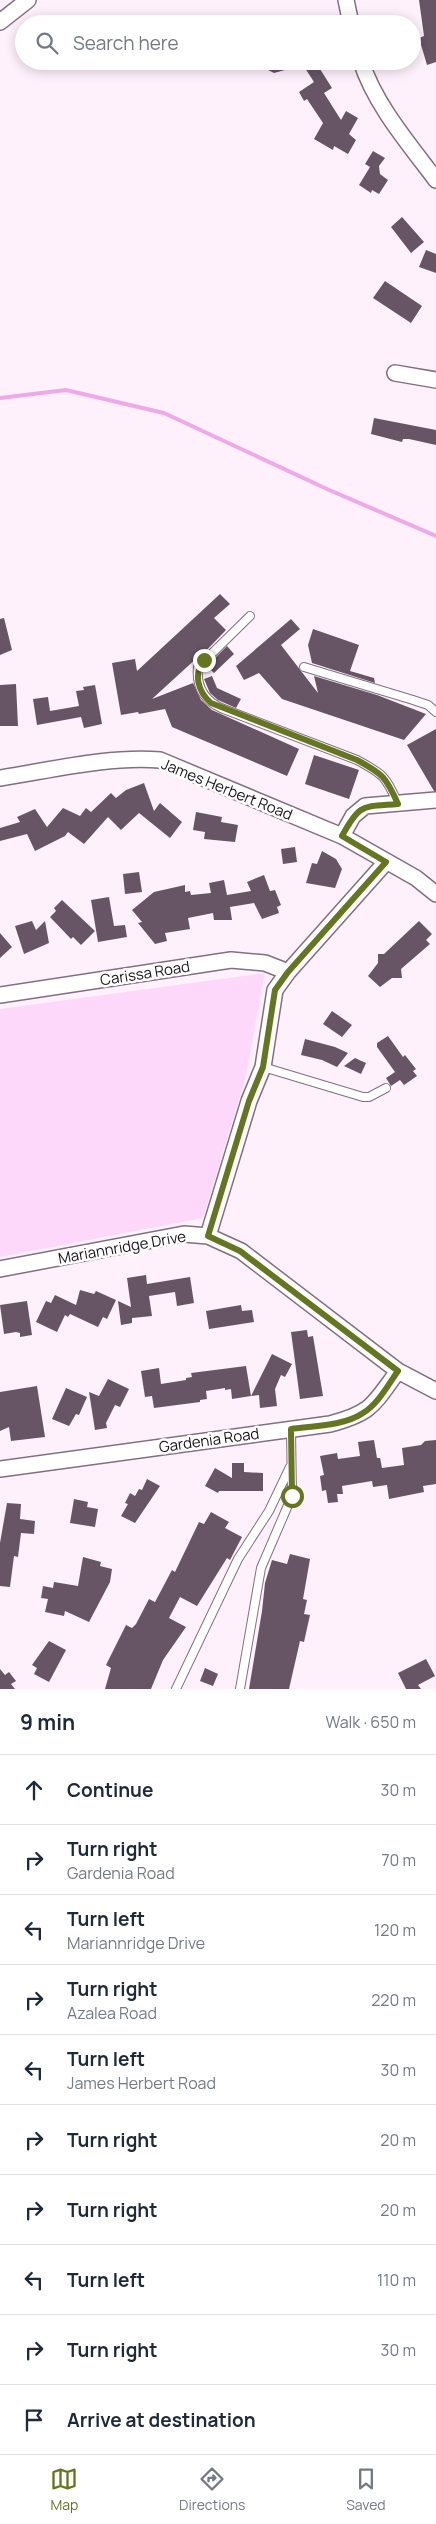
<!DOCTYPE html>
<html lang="en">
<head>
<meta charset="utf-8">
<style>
  :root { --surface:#fff; --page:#f2f2f3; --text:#1f2937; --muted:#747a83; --line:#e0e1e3; --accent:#657522 }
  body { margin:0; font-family:Manrope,sans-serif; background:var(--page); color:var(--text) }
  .stop { position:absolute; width:15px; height:15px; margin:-11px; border:4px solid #657522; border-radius:50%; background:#fff }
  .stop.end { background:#657522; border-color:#fff; box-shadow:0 1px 5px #0008 }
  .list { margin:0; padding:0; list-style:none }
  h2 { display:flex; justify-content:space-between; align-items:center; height:65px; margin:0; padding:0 20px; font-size:21px }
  h2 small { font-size:16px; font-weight:400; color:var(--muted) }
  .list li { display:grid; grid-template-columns:32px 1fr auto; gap:15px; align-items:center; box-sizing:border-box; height:70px; padding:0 20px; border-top:1px solid var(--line) }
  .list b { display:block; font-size:19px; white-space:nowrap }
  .list p { margin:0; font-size:16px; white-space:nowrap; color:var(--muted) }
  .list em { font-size:16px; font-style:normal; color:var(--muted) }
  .icon { flex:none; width:28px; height:28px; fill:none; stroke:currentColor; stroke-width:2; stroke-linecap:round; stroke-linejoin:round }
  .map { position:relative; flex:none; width:436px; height:1689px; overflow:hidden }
  .search { position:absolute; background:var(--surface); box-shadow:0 2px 12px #0003; left:15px; right:15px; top:15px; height:55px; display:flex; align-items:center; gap:12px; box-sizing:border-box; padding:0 18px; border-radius:28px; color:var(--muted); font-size:19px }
  .sheet { height:765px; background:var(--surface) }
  nav { display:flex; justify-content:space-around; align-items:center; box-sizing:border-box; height:70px; border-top:1px solid var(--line); background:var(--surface); font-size:14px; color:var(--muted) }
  nav a { display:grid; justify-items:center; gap:2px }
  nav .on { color:var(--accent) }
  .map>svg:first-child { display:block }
  .green { fill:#fed8fa }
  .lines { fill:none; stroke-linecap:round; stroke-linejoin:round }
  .stream { stroke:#eea9e8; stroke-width:4 }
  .building { fill:#675565 }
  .lane-casing { stroke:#826f80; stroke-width:10 }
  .street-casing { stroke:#826f80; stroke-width:18 }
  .lane { stroke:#fff; stroke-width:8 }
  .street { stroke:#fff; stroke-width:15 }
  .route { stroke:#657522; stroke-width:6 }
  .labels { text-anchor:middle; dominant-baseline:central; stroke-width:5; stroke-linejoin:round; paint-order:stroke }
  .street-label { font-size:15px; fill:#1a1319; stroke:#fff }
</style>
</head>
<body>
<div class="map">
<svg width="436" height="1689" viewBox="0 0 436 1689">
  <rect width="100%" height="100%" fill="#fef1fc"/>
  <path class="green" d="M265,973l-20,107 -42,138 -203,39v-248z"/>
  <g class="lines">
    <path class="stream" d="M0,398l66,-8 98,23 163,76 109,47"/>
  </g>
  <path class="building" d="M419,0h17v62l-9,3 -8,-27 5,-2z
    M266,61h49l17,27 -8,5 17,27 5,-9 12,7 -9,16 7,6 -8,14 -14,-8 -1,4 -19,-11 9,-16 -16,-24 -3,2 -5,-9 15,-10 -11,-17 -29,8 -6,-3z
    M373,151l12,7 -6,8 1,8 8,6 -9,14 -7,-4 -1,3 -12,-8 11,-18 -5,-3z
    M402,217l22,25 -13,11 -20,-26z
    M426,250l10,4v19l-17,-6z
    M385,281l37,25 -11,17 -38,-25z
    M374,418l62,12v15l-27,-6h-6l-1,3 -31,-8z
    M220,594l10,10 -16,14 12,12 -26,27 -1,-1 -47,43 41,-16 8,17 11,10 87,39 -12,27 -115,-49 -7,-18 -26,5 -1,-2 -17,3 -9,-52 23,-4 2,12z
    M4,618l8,32 -12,5v-36z
    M291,619l9,10 -19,16 37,48 -4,-17 63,19 49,19 -22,26 -122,-41 -23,-26 -15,7 -8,-14z
    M313,629l46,16 -9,26 24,7 1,5 -63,-20 -4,-18z
    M227,646l7,8 -20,19 -7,-7z
    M212,676l5,12 24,11 -5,9 -18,-8 -8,-7 -6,-14z
    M16,684l2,42h-18v-41z
    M95,685l7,39 -18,4 -3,-11 -44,8 -4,-26 15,-2 2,14 29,-5 -3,-15 8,-1 -1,-3z
    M436,729v62h-2l-27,-46z
    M314,755l45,15 -10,29 -44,-15z
    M144,783l10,28 6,-8 22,19 -12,16 -31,-25 -18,17 -13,-13 -24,27 -16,-12 -3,4 -30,15 -8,-17 -27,7v-13l20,-6 -3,-5 18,-8 12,18 16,-19 17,8 6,-8 5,4 20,-19 5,5 10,-8z
    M196,812l26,5 -1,5 17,3 -3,17 -31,-3 1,-7 -12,-2z
    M295,847l2,15 -14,2 -2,-15z
    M322,851l14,8 6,10 -7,19 -29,-5 6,-20 5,1z
    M139,872l3,20 -17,2 -2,-20z
    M264,875l6,16 5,-1 6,15 -4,2 2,6 -17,6 -8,-16 -24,4 2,13h-18l-1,-7 -25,5 2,11 -25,4 2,8 -12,3 -17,-21 4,-1 -10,-12 22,-18 31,-7v7l5,-1 1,4 20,-2 -2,-10 15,-3 3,15 24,-4 -4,-9z
    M109,897l5,29 11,-1 2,12 -29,5 -7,-42z
    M62,900l33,31 -14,14 -8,-8 -2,2 -21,-22 6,-6 -2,-3z
    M32,921l4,9 9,-9 4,22 -25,11 -9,-28z
    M419,921l13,13 -6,6 4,4 -29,25 1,9h-10l-12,9 -12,-11 10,-13v-9h6z
    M0,933l12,14 -12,11z
    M332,1011l20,14 -10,12 -19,-13z
    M388,1036l15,21 2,-2 11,14 -3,2 4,5 -13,9 -4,-5 -9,6 -5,-8 9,-6 -18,-25v-4z
    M305,1039l30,8 13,6 -11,14 -15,-7 -21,-5z
    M355,1058l11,5 -5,11 -17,-8z
    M146,1275l1,9 43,-7 4,26 -17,3 -2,-14 -26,4 3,20 -20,2v5l-11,2 -3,-24 13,6 -4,-29z
    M80,1290l14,4 2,-3 20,9 -9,19 -4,-2 -5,10 -28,-13 -2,3 -3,-2 -8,17 -21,-10 10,-21 5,2 4,-8 21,10z
    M27,1301l5,34 -12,2v-4l-4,-1 -12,2 -4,-29z
    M241,1305l1,6 10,-1 2,12 -45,7 -3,-18z
    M307,1330l1,7 5,-1 10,60 -23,3 -9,-67z
    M272,1354l20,10 -7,13 -4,-2 -6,14 2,17 -17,2 -1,-13 -8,1z
    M246,1366l5,30 -19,3 -1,-10 -6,1v-2l-19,3 1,8 -7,1v2l-46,6 -2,-12 -7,1 -4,-26 18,-3 2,16 25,-4v-2l6,-1 -1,-4z
    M108,1379l21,10 -9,18 -5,-2 -9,18 1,5 -12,2 -6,-38 10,4z
    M37,1386l8,51 -34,4 -2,-14 -9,4v-39z
    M66,1388l21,9 -8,18 -3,-1 -7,12 -17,-7z
    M374,1440l3,18h3l2,10 22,-3 -2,-17 19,-3 4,-4 11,-1v44l-13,2 1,6 -35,7 -2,-14 -14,2 -1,-6 -30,5 1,8h-6l1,8 -10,1 -2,-13 -4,1 -2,-15 4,-1 -4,-19 17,-3 1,6 22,-3 -2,-14z
    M232,1463h12v9l19,1v18h-44l-1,2 -13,-7 10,-18 17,10z
    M147,1479l13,7 -25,37 -14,-7 7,-12 -3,-1 5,-10 5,3 4,-7 3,1z
    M74,1499l14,3 -1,5 11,2 -3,18 -25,-4z
    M7,1503l14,1 -1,15 15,2 -1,13 -13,-1 -3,24 -4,-1 -4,31 -10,-1v-43z
    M211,1512l18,10 -4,6 17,9 -12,23 -3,-2 -30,48 -17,-9 -11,21 17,9 -23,33 -12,29h-46l6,-21 -5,-3 20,-40 6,3 4,-4 13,-25 6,3 17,-32 3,2 24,-50 5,2z
    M290,1554l20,5 -7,40 4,1 -3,14 6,1 -6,27 -4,-1 -11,48h-40l13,-78 3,-28 7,-23 15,4z
    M83,1557l18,5 -1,4 12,3 -2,13 -21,40 -24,-11 -1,5 -19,-4 3,-13 -7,-1 2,-12 10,2 1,-6 24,4z
    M49,1641l17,9 -17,32 -15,-8 3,-6 -5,-3z
    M426,1659l9,17 -17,9 3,4h-15l-8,-16z
    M205,1668l13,6 -5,12 -13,-5z
    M0,1669l5,6 4,-3 7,9 -5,3 4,5h-15z"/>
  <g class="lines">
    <g class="lane-casing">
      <path id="lane" d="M250,616l-52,51c-2,19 6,33 23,41l136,52c26,14 29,16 41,44
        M304,667l109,33 15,5 8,7
        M263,1067l100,30h6l17,-9
        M176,1689l62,-130 31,-48 21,-44
        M240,1689l21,-121 31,-72 -1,-67"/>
    </g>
    <g class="street-casing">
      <path id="street" d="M346,0l5,24
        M0,22l28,-22
        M361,61c14,44 48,83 75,119
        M395,373l41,7
        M0,778c52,-8 107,-22 160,-18l182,76 74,42 20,16
        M342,836l11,-20 12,-10 71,-6
        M0,995l231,-35 34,3 23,9
        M208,1236l41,-135 14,-34 12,-77 13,-18 98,-110
        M0,1269l184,-35 24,2 33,15 157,120 38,20
        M0,1469l330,-45c42,-11 43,-19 68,-53"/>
    </g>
    <use href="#lane" class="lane"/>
    <use href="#street" class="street"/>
  </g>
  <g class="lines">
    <path class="route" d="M204,660c-11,14 -6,32 7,43l146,57c26,14 29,17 41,44 -36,3 -38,-1 -56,32l44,26 -98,110 -13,18 -12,77 -14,34 -41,135 32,15 158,120c-10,14 -20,33 -35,42 -19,13 -50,13 -72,16l1,67"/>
  </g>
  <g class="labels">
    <g class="street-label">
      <text transform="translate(227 789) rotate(22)">James Herbert Road</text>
      <text transform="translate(145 973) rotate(-9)">Carissa Road</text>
      <text transform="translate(122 1247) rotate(-10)">Mariannridge Drive</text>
      <text transform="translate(209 1440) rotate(-8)">Gardenia Road</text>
    </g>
  </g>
</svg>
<div class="stop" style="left:292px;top:1496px"></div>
<div class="stop end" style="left:204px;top:660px"></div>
<div class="search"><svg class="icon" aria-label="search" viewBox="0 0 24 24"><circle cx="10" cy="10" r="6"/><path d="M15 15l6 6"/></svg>Search here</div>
</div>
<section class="sheet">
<h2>9 min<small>Walk · 650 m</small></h2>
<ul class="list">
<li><svg class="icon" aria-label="ahead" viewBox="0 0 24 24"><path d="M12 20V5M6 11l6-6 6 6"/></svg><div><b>Continue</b></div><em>30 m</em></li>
<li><svg class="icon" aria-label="right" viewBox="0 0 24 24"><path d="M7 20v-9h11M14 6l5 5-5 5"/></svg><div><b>Turn right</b><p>Gardenia Road</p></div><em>70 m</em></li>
<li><svg class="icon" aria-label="left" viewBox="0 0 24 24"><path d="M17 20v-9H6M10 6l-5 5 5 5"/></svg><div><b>Turn left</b><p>Mariannridge Drive</p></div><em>120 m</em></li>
<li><svg class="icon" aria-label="right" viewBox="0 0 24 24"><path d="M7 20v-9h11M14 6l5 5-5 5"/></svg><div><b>Turn right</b><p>Azalea Road</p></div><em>220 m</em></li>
<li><svg class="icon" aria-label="left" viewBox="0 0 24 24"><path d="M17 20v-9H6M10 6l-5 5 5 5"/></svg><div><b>Turn left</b><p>James Herbert Road</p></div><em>30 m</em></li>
<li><svg class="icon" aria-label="right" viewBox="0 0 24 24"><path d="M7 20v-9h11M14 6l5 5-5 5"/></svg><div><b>Turn right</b></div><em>20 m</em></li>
<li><svg class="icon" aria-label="right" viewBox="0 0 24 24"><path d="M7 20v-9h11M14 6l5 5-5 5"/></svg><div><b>Turn right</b></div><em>20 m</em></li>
<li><svg class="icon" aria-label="left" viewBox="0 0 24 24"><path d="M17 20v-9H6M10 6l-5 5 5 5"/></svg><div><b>Turn left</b></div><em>110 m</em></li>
<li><svg class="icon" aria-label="right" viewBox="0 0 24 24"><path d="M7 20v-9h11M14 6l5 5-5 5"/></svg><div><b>Turn right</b></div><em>30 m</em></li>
<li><svg class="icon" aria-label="arrive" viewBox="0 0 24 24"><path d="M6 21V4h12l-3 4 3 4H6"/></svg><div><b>Arrive at destination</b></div></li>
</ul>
</section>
<nav>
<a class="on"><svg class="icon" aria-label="map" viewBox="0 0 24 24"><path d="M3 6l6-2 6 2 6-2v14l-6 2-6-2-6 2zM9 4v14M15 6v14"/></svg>Map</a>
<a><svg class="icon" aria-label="directions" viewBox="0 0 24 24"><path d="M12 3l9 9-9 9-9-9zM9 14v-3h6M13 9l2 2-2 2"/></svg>Directions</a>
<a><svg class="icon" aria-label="saved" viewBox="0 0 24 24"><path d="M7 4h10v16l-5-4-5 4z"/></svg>Saved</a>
</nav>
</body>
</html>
